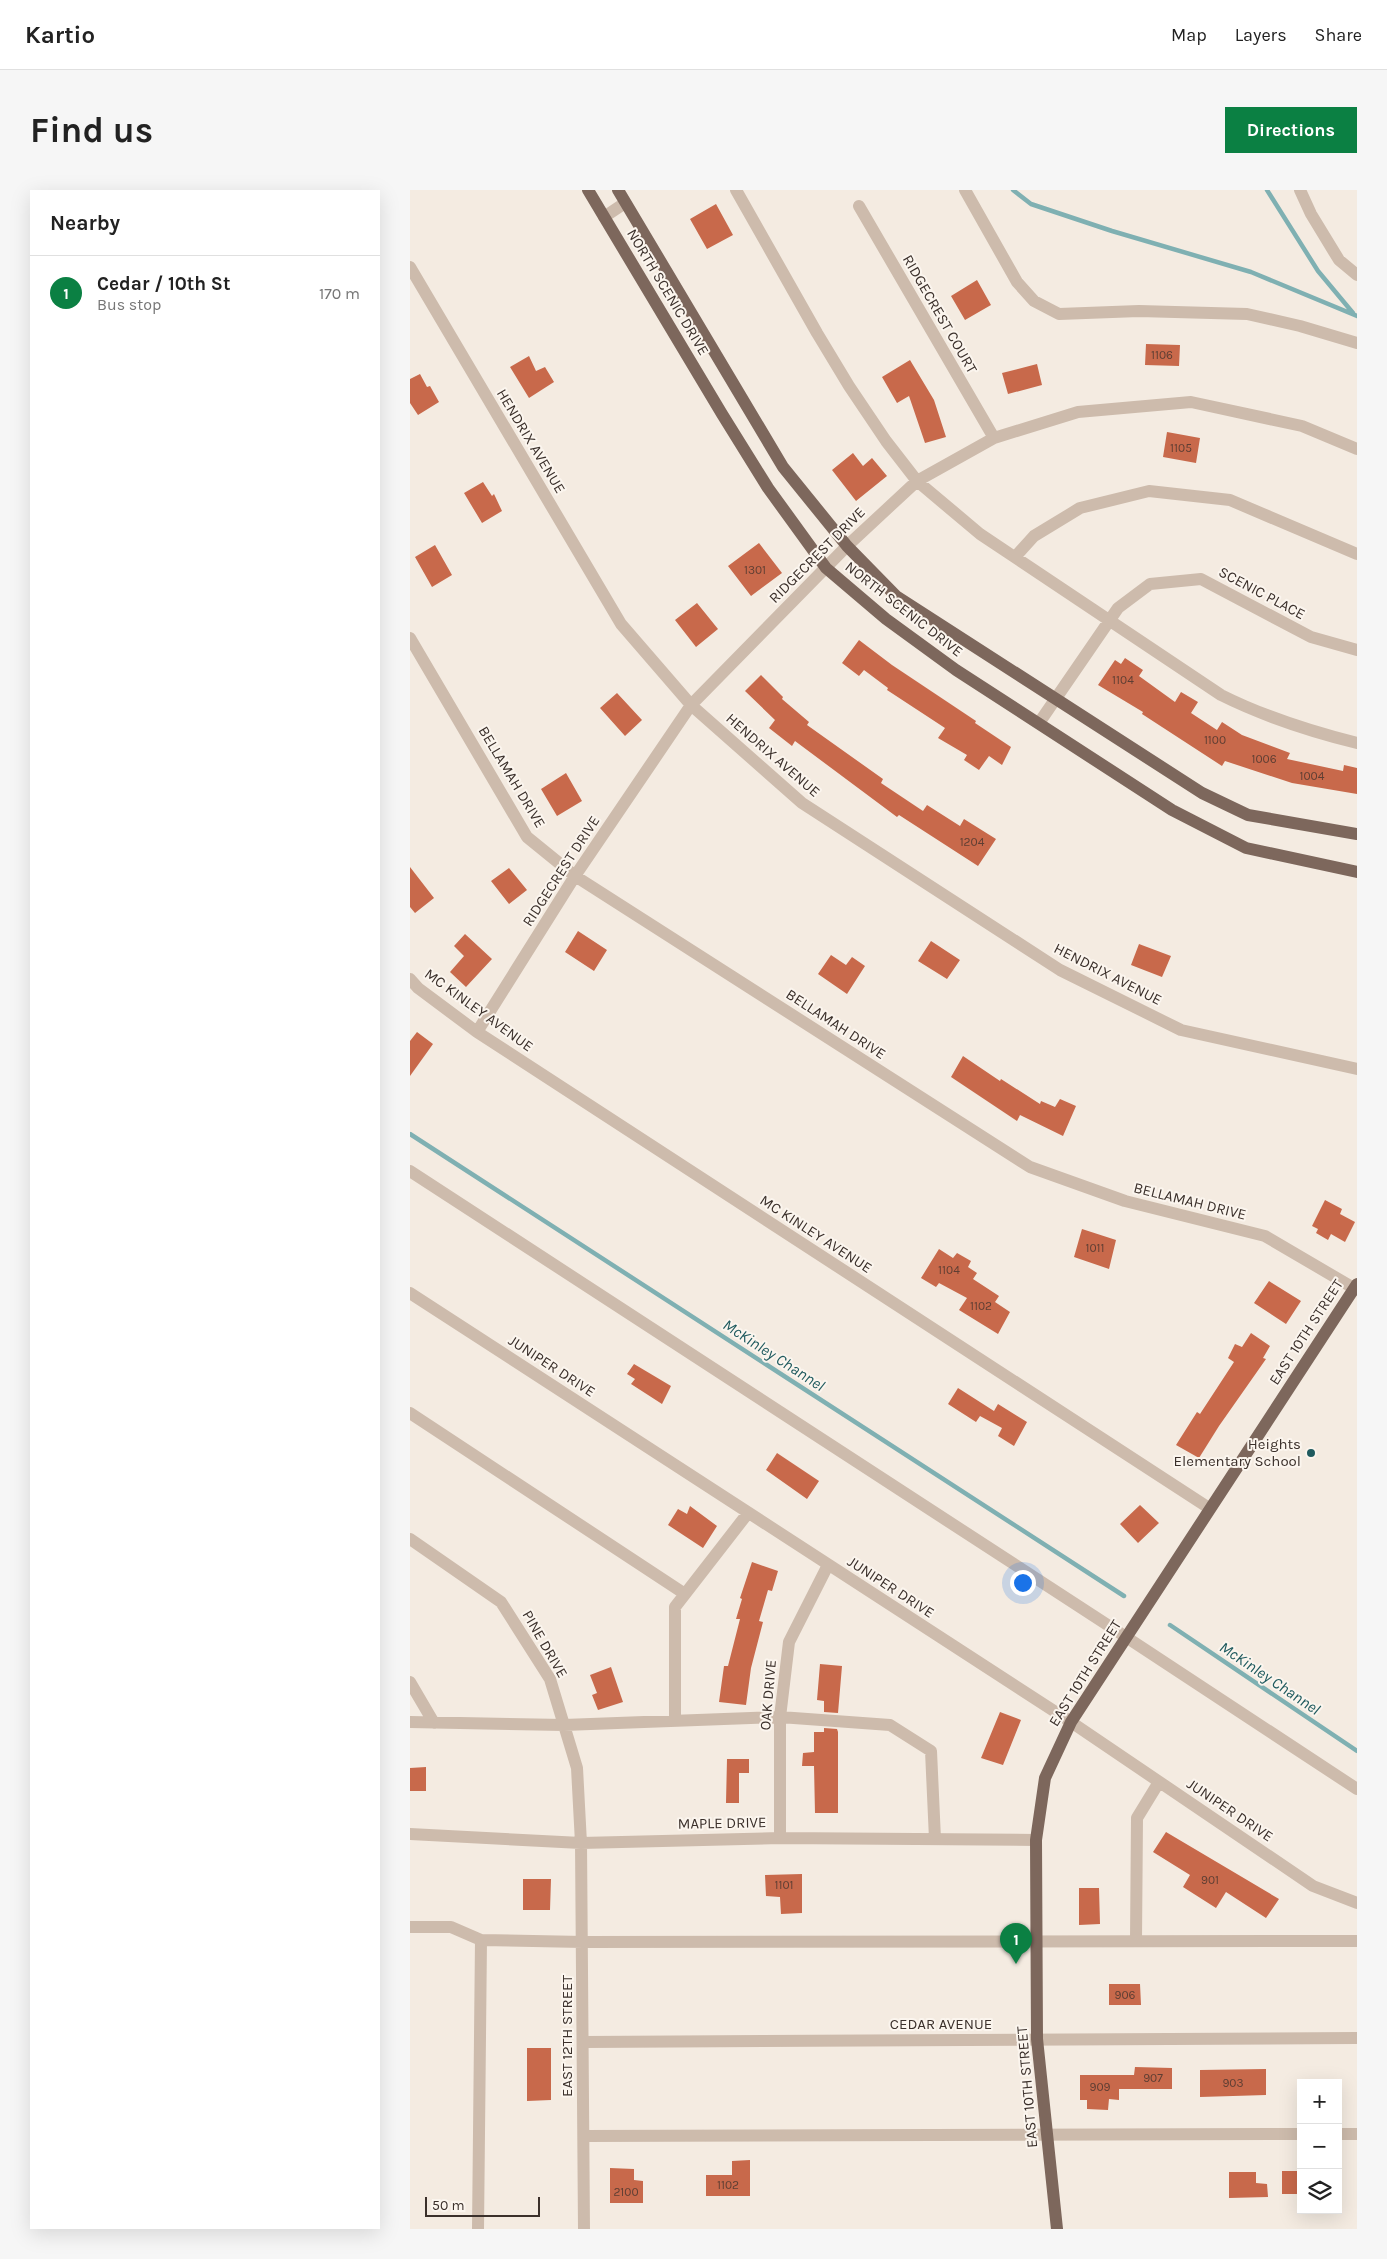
<!DOCTYPE html>
<html lang="en">
<head>
<meta charset="utf-8">
<style>
  :root { --surface:#fff; --page:#f6f6f6; --text:#222; --muted:#767676; --line:#e0e0e0; --accent:#0b8043 }
  body { margin:0; font-family:Karla,sans-serif; background:var(--page); color:var(--text) }
  .controls { position:absolute; right:15px; bottom:15px; display:grid; overflow:hidden; border-radius:0px; box-shadow:0 5px 20px #0002 }
  .controls button { width:45px; height:45px; display:grid; place-items:center; padding:0; border:0; border-bottom:1px solid var(--line); background:var(--surface); color:var(--text); font:25px sans-serif }
  .scale { position:absolute; left:15px; bottom:12px; width:115px; box-sizing:border-box; padding-left:5px; border:2px solid #3b302b; border-top:0; font-size:14px; line-height:18px; white-space:nowrap; color:#3b302b; -webkit-text-stroke:4px #fbf5ee; paint-order:stroke }
  .you { position:absolute; left:612px; top:1392px; width:18px; height:18px; margin:-12px; border:4px solid #fff; border-radius:50%; background:#1a73e8; box-shadow:0 0 0 8px #1a73e833 }
  .badge { display:grid; place-items:center; width:32px; height:32px; border-radius:50%; background:var(--accent); color:#fff; font-size:16px; font-weight:700 }
  .pin { position:absolute; translate:-50% -41px; filter:drop-shadow(0 1px 2px #0008) }
  .pin::after { content:''; position:absolute; top:26px; width:18px; height:15px; background:inherit; clip-path:polygon(0 0,100% 0,50% 100%) }
  .list { margin:0; padding:0; list-style:none }
  h2 { display:flex; justify-content:space-between; align-items:center; height:65px; margin:0; padding:0 20px; font-size:21px }
  h2 small { font-size:16px; font-weight:400; color:var(--muted) }
  .list li { display:grid; grid-template-columns:32px 1fr auto; gap:15px; align-items:center; box-sizing:border-box; height:75px; padding:0 20px; border-top:1px solid var(--line) }
  .list b { display:block; font-size:19px; white-space:nowrap }
  .list p { margin:0; font-size:16px; white-space:nowrap; color:var(--muted) }
  .list em { font-size:16px; font-style:normal; color:var(--muted) }
  .icon { flex:none; width:28px; height:28px; fill:none; stroke:currentColor; stroke-width:2; stroke-linecap:round; stroke-linejoin:round }
  .map { position:relative; flex:none; width:947px; height:2039px; overflow:hidden; border-radius:0px }
  header { display:flex; align-items:center; gap:30px; box-sizing:border-box; height:70px; padding:0 25px; background:var(--surface); border-bottom:1px solid var(--line) }
  header strong { font-size:24px }
  nav { display:flex; gap:28px; margin-inline-start:auto; font-size:18px }
  .intro { display:flex; align-items:center; justify-content:space-between; box-sizing:border-box; height:120px; padding:0 30px }
  h1 { margin:0; font-size:35px }
  .button { padding:12px 22px; border-radius:0px; background:var(--accent); color:#fff; font-size:18px; font-weight:700 }
  main { display:flex; gap:30px; padding:0 30px }
  aside { flex:1; background:var(--surface); border-radius:0px; box-shadow:0 5px 20px #0002 }
  .map>svg:first-child { display:block }
  .lines { fill:none; stroke-linecap:round; stroke-linejoin:round }
  .stream { stroke:#7fb0b2; stroke-width:4.5 }
  .building { fill:#c8694b }
  .minor { stroke:#cdbbac; stroke-width:12 }
  .major { stroke:#7d675c; stroke-width:12 }
  .poi-dot { fill:#1f5a5e; stroke:#fbf5ee; stroke-width:2 }
  .labels { text-anchor:middle; dominant-baseline:central; stroke-width:4; stroke-linejoin:round; paint-order:stroke }
  .number-label { font-size:12px; fill:#5e3e33 }
  .street-label { font-size:15px; fill:#3b302b; stroke:#fbf5ee }
  .poi-label { font-size:15px; fill:#3b302b; stroke:#fbf5ee; text-anchor:end }
  .water-label { font-size:16px; font-style:italic; fill:#1f5a5e; stroke:#fbf5ee }
</style>
</head>
<body>
<header>
<strong>Kartio</strong>
<nav><a>Map</a><a>Layers</a><a>Share</a></nav>
</header>
<div class="intro"><h1>Find us</h1><a class="button">Directions</a></div>
<main>
<aside>
<h2>Nearby<small></small></h2>
<ul class="list">
<li><span class="badge">1</span><div><b>Cedar / 10th St</b><p>Bus stop</p></div><em>170 m</em></li>
</ul>
</aside>
<div class="map">
<svg width="947" height="2039" viewBox="0 0 947 2039">
  <rect width="100%" height="100%" fill="#f4ebe1"/>
  <g class="lines">
    <path class="stream" d="M603,0l18,14 81,27 139,41 106,44
      M857,0l51,81 35,42
      M0,944l714,462
      M760,1435l187,126"/>
  </g>
  <path class="building" d="M306,14l17,31 -26,14 -17,-30z
    M567,90l14,25 -26,15 -14,-24z
    M736,154l34,1 -1,21 -34,-1z
    M119,166l7,15 9,-4 9,15 -25,16 -19,-31z
    M500,170l24,40 12,37 -21,6 -16,-47 -12,7 -15,-26z
    M627,174l5,21 -34,9 -6,-21z
    M10,184l7,13 3,-1 9,16 -21,13 -8,-12v-24z
    M757,242l33,6 -4,25 -33,-6z
    M443,263l10,13 9,-8 15,18 -31,25 -24,-31z
    M73,292l9,14 2,-2 8,17 -20,12 -18,-30z
    M349,353l23,30 -31,23 -23,-30z
    M25,355l17,30 -20,12 -17,-30z
    M287,413l21,26 -22,18 -21,-27z
    M449,450l33,25 84,56 -1,2 36,24 -9,18 -13,-9 -10,14 -15,-10 3,-5 -29,-17 7,-10 -58,-38 1,-2 -24,-18 -5,6 -17,-13z
    M715,468l18,12 -4,6 36,26 6,-10 17,10 -7,11 26,17 5,-8 20,13 48,18 -3,6 56,12 1,-6 13,3v26l-65,-11 -67,-22 -3,5 -80,-52 1,-2 -45,-27 17,-25 6,4z
    M351,485l22,22 -1,2 27,23 -2,3 76,54 -2,4 42,28 4,-6 33,21 4,-7 32,20 -18,27 -79,-51 -2,2 -102,-76 -3,5 -23,-18 6,-8 -30,-29z
    M207,503l25,27 -17,16 -25,-28z
    M156,583l16,28 -25,15 -16,-27z
    M0,677l24,31 -19,15 -5,-6z
    M99,678l18,22 -18,14 -18,-23z
    M168,741l29,19 -13,21 -29,-19z
    M55,744l27,25 -26,28 -16,-15 14,-16 -10,-10z
    M521,751l29,19 -13,19 -29,-18z
    M729,754l32,12 -9,21 -31,-12z
    M421,765l15,10 6,-8 13,9 -18,28 -29,-20z
    M7,842l16,12 -23,32v-35z
    M553,866l37,25 1,-2 39,25 1,-3 14,6 5,-8 16,7 -13,30 -43,-21 -3,6 -66,-44z
    M915,1010l17,9 -2,5 15,8 -10,20 -14,-8 -3,6 -12,-7 2,-4 -6,-3z
    M672,1039l34,11 -7,29 -35,-12z
    M529,1059l14,9 4,-5 14,8 -3,6 9,6 -4,6 26,17 -4,6 15,10 -12,22 -39,-24 8,-12 -28,-15 -3,4 -15,-9z
    M859,1091l32,20 -15,23 -32,-21z
    M841,1143l19,13 -7,12 3,1 -47,67 -20,32 -23,-13 21,-33 3,2 34,-52 -6,-4 7,-14 7,3z
    M224,1174l37,22 -9,18 -31,-20 4,-5 -8,-5z
    M548,1198l36,23 4,-7 29,18 -13,24 -16,-10 4,-8 -22,-12 -4,6 -28,-18z
    M367,1263l42,28 -12,18 -41,-29z
    M730,1315l19,18 -21,20 -18,-19z
    M280,1316l27,20 -14,22 -35,-23 10,-16 9,5z
    M342,1372l26,9 -6,20 -4,-1 -9,31 4,1 -12,46 -5,37 -27,-3 5,-36h4l12,-47h-4l6,-20 -2,-1z
    M410,1474l22,2 -4,47 -14,-1v-11l-7,-1z
    M201,1477l12,35 -25,8 -6,-15 5,-2 -7,-18z
    M590,1522l21,8 -18,45 -22,-7z
    M414,1538l13,1 1,3v81h-23l-1,-47h-12l1,-13 11,-1v-20h10z
    M317,1569h22v14h-10v30h-13z
    M16,1577v24h-16v-23z
    M756,1642l113,67 -13,19 -40,-26 -10,16 -33,-21 7,-12 -37,-23z
    M392,1684v39l-21,1 -1,-17 -14,-1 -1,-21z
    M113,1689h28l-1,31h-27z
    M669,1698h20l1,36 -21,1z
    M699,1794h31l1,21h-32z
    M117,1858h24v52l-24,1z
    M725,1877l37,1v21h-53v11l-10,-1 -1,11 -21,-1v-9h-7v-25h54z
    M856,1879v26l-66,2v-27z
    M340,1970v36h-44v-21h26v-14z
    M200,1978l24,1v11l9,1v22h-33z
    M872,1981h19v23h-19z
    M819,1982h27v11l11,1 1,13 -39,1z"/>
  <g class="lines">
    <path class="minor" d="M326,0l81,143 32,53 37,55 31,40 63,53 241,161c44,22 88,36 136,48
      M555,0l52,92 17,19 25,13 80,-3 108,3 53,12 57,17
      M890,0l11,24 28,46 18,15
      M449,16l135,232
      M194,27l21,-14
      M0,77l211,357 70,81 111,98 258,167 121,60 176,39
      M605,367l19,-21 46,-28 69,-17 81,9 127,54
      M0,448l117,199 48,39 455,291 95,34 140,35 92,54
      M629,533l79,-115 32,-24 51,-5 110,58 46,13
      M0,789l8,9 59,44 732,476
      M67,842l98,-156 116,-171 156,-159 70,-65 77,-43 84,-26 113,-10 111,24 55,23
      M0,981l716,466 231,152
      M0,1103l661,429 242,164 44,17
      M0,1223l275,181
      M0,1349l91,63 49,77 27,89 4,75 3,386
      M0,1492l24,41
      M265,1531v-114l73,-94
      M0,1532l154,3 216,-8 110,8 41,26 4,88
      M0,1644l171,9 199,-5 256,2
      M370,1648v-121l9,-75 39,-77
      M0,1737h41l30,13 102,2 774,-1
      M726,1750l1,-122 22,-36
      M174,1852l773,-4
      M928,1944h19
      M174,1946l717,-2
      M68,2039l3,-289"/>
    <path class="major" d="M178,0l134,224 46,74 58,80 60,51 70,51 216,140 74,38 111,24
      M208,0l165,277 64,79 49,50 306,197 46,22 109,19
      M647,2039l-20,-190 -1,-199 9,-62 26,-56 286,-438"/>
  </g>
  <circle class="poi-dot" cx="901" cy="1263" r="5"/>
  <g class="labels">
    <g class="number-label">
      <text x="752" y="165">1106</text>
      <text x="771" y="258">1105</text>
      <text x="345" y="380">1301</text>
      <text x="713" y="490">1104</text>
      <text x="805" y="550">1100</text>
      <text x="854" y="569">1006</text>
      <text x="902" y="586">1004</text>
      <text x="562" y="652">1204</text>
      <text x="685" y="1058">1011</text>
      <text x="539" y="1080">1104</text>
      <text x="571" y="1116">1102</text>
      <text x="800" y="1690">901</text>
      <text x="374" y="1695">1101</text>
      <text x="715" y="1805">906</text>
      <text x="743" y="1888">907</text>
      <text x="823" y="1893">903</text>
      <text x="690" y="1897">909</text>
      <text x="318" y="1995">1102</text>
      <text x="216" y="2002">2100</text>
    </g>
    <g class="street-label">
      <text transform="translate(258 102) rotate(59)">NORTH SCENIC DRIVE</text>
      <text transform="translate(530 124) rotate(60)">RIDGECREST COURT</text>
      <text transform="translate(121 251) rotate(59)">HENDRIX AVENUE</text>
      <text transform="translate(407 365) rotate(-45)">RIDGECREST DRIVE</text>
      <text transform="translate(852 403) rotate(28)">SCENIC PLACE</text>
      <text transform="translate(494 419) rotate(38)">NORTH SCENIC DRIVE</text>
      <text transform="translate(363 565) rotate(41)">HENDRIX AVENUE</text>
      <text transform="translate(102 587) rotate(59)">BELLAMAH DRIVE</text>
      <text transform="translate(151 681) rotate(-57)">RIDGECREST DRIVE</text>
      <text transform="translate(698 784) rotate(27)">HENDRIX AVENUE</text>
      <text transform="translate(69 820) rotate(36)">MC KINLEY AVENUE</text>
      <text transform="translate(426 834) rotate(33)">BELLAMAH DRIVE</text>
      <text transform="translate(780 1011) rotate(14)">BELLAMAH DRIVE</text>
      <text transform="translate(406 1044) rotate(33)">MC KINLEY AVENUE</text>
      <text transform="translate(896 1142) rotate(-57)">EAST 10TH STREET</text>
      <text transform="translate(142 1176) rotate(33)">JUNIPER DRIVE</text>
      <text transform="translate(481 1397) rotate(33)">JUNIPER DRIVE</text>
      <text transform="translate(135 1454) rotate(60)">PINE DRIVE</text>
      <text transform="translate(675 1483) rotate(-58)">EAST 10TH STREET</text>
      <text transform="translate(358 1505) rotate(-85)">OAK DRIVE</text>
      <text transform="translate(820 1620) rotate(34)">JUNIPER DRIVE</text>
      <text transform="translate(312 1633) rotate(-1)">MAPLE DRIVE</text>
      <text x="531" y="1834">CEDAR AVENUE</text>
      <text transform="translate(157 1846) rotate(-90)">EAST 12TH STREET</text>
      <text transform="translate(617 1897) rotate(-95)">EAST 10TH STREET</text>
    </g>
    <g class="poi-label">
      <text x="891" y="1254">Heights<tspan x="891" dy="17">Elementary School</tspan></text>
    </g>
    <g class="water-label">
      <text transform="translate(364 1165) rotate(33)">McKinley Channel</text>
      <text transform="translate(860 1488) rotate(34)">McKinley Channel</text>
    </g>
  </g>
</svg>
<div class="controls">
<button>+</button>
<button>−</button>
<button><svg class="icon" aria-label="layers" viewBox="0 0 24 24"><path d="M12 4l9 5-9 5-9-5zM3 14l9 5 9-5"/></svg></button>
</div>
<div class="scale">50 m</div>
<div class="you"></div>
<div class="pin badge" style="left:606px;top:1774px">1</div>
</div>
</main>
</body>
</html>
